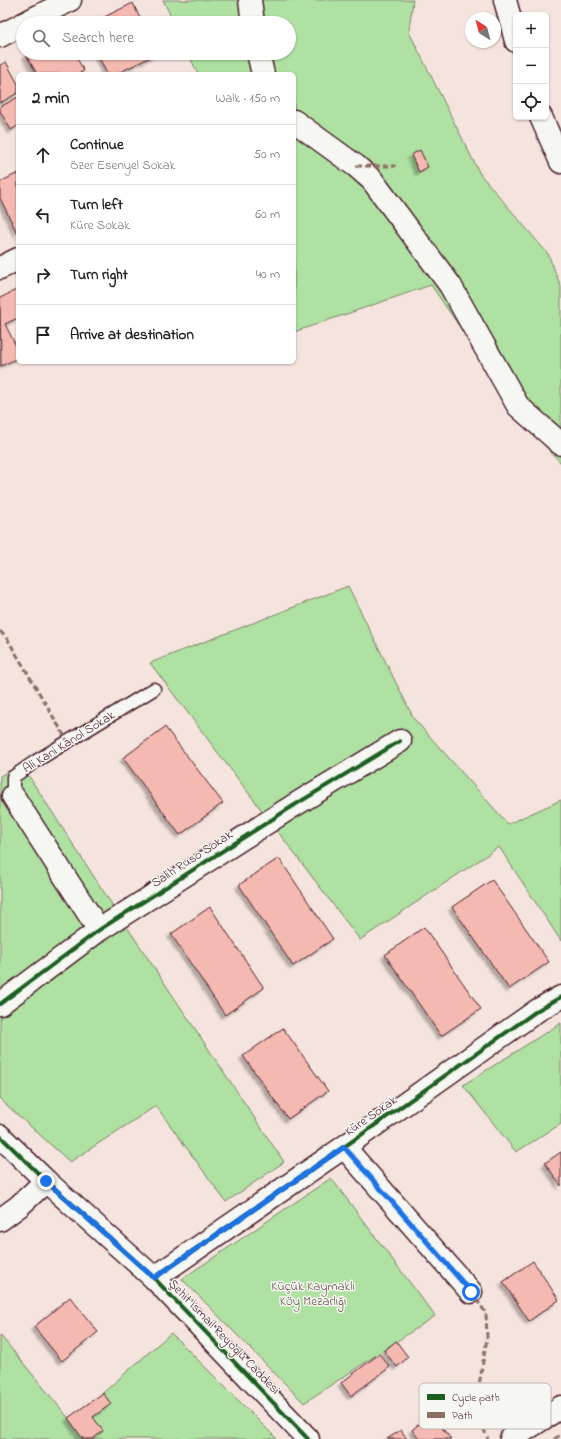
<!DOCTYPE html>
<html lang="en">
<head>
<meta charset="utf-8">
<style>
  :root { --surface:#fff; --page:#f6f6f6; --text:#222; --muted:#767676; --line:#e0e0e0 }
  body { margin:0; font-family:"Indie Flower",sans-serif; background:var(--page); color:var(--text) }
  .controls { position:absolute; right:12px; top:12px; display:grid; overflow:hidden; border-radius:6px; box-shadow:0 1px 3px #0004 }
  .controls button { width:36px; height:36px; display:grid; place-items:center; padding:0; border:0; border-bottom:1px solid var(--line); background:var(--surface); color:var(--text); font:20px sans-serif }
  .compass { position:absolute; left:465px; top:12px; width:36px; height:36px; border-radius:50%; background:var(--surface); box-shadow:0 1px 3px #0004; rotate:324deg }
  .stop { position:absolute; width:12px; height:12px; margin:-9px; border:3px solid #1a73e8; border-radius:50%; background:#fff }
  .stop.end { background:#1a73e8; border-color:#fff; box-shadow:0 1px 4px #0008 }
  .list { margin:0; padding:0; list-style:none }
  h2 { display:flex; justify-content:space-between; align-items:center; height:52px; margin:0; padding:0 16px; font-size:17px }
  h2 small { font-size:13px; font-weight:400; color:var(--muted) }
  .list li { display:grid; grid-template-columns:26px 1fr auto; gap:12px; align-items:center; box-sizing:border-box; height:60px; padding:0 16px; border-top:1px solid var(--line) }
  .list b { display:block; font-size:15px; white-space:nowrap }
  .list p { margin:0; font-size:13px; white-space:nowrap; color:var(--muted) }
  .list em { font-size:13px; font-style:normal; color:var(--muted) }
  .icon { flex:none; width:22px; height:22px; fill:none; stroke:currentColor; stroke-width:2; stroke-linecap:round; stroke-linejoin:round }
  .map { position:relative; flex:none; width:561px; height:1439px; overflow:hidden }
  .search { position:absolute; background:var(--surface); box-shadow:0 1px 3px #0004; left:16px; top:16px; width:280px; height:44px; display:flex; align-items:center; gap:10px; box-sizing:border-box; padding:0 14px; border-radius:22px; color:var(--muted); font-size:15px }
  .panel { position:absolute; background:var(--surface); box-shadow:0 1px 3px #0004; left:16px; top:72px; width:280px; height:292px; border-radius:6px }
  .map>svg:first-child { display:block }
  .green { fill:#aee1a2; stroke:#7c8066 }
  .building { fill:#f4b9b0; stroke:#4a1f2b; filter:url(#shadow) }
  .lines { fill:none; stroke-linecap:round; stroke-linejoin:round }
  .lane-casing { stroke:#4a1f2b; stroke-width:15 }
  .street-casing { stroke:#4a1f2b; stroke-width:25 }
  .secondary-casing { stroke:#4a1f2b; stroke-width:25 }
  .lane { stroke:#f6f6f2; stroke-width:12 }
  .street { stroke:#f6f6f2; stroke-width:22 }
  .secondary { stroke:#f6f6f2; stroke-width:22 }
  .quiet { stroke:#8d6e63; stroke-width:3; stroke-dasharray:6 3; stroke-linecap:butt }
  .cycleway-casing { stroke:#f6f6f2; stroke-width:6 }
  .cycleway { stroke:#1b5e20; stroke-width:4 }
  .route { stroke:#1a73e8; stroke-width:5 }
  .labels { text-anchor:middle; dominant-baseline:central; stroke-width:3; stroke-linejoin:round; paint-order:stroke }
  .street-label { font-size:13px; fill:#4a1f2b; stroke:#f6f6f2 }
  .park-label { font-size:13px; fill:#635049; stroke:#f6f6f2 }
  .key { fill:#f6f6f2; stroke:#c2b6b6; stroke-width:1 }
  .key-label { font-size:11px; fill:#4a1f2b }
</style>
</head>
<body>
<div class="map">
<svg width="561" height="1439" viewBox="0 0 561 1439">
  <defs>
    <filter id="shadow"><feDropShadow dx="-3.5" dy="3.5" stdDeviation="1" flood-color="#0004"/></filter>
  </defs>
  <rect width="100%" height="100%" fill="#f5e4de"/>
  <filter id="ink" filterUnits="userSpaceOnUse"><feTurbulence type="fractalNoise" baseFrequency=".025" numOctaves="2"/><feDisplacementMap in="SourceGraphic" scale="8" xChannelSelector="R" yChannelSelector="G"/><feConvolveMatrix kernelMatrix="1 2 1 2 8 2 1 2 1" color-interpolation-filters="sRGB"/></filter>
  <g filter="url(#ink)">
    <path class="green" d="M163,0h250l-4,32 71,142 68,80 13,33v176l-30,-32 -100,-146 -137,47v-258h-96l-10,-21h101v-30h-115z
      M348,586l66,133 94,105 53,-24v141l-62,-94 -139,93 -210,-277z
      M21,764l88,136 175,262 -58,40 -70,-96 -86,56 -70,-63v-323z
      M561,1023v101l-45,28 -53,-67z
      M331,1178l104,138 -131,87 -122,-124z
      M171,1333l106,106h-277v-104l71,86z"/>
    <path class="building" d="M133,3l9,20h-50z
      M30,53h44l10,18 -6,3h-41l-11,-19z
      M97,53h60v1l-41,20h-9z
      M6,62l12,22v9l-18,10v-38z
      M18,97v29l-7,4 -11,-19v-4z
      M420,150l8,17 -9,5 -8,-17z
      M18,173v62l-18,-37v-16z
      M18,289v29l-13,6 13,26v8l-17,8 -1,-68z
      M165,727l58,76 -43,32 -57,-77z
      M279,858l54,81 -40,27 -54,-81z
      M492,880l57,82 -40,27 -57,-82z
      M210,907l54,81 -39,27 -54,-81z
      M424,927l57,82 -40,27 -56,-81z
      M283,1028l45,63 -40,28 -45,-63z
      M561,1152v34l-16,-23z
      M533,1261l26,39 -30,21 -26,-39z
      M70,1297l28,35 -36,29 -28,-34z
      M396,1341l12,16 -11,10 -13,-16z
      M379,1354l11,13 -39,29 -10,-13z
      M103,1393l8,11 -18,13 10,14 -10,8h-10l-15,-21z
      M431,1414l20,25h-32l-7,-9z
      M401,1430l6,9h-20z"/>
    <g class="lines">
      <g class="lane-casing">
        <path id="lane" d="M13,796v-19l23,-16 118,-72"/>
      </g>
      <g class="street-casing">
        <path id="street" d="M250,0l3,23
          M505,0l11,41
          M25,23l45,-23
          M0,36l23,-12
          M258,53l5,21
          M541,117l20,45
          M294,121l62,45 16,14 78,105 68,121 43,38
          M0,268l18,-9
          M13,796l86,134
          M0,1004l99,-74 194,-124 107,-65
          M344,1147l127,145
          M0,1220l19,-14 27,-25
          M154,1278l190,-131 194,-137 23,-13
          M511,1439l50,-32"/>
      </g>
      <g class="secondary-casing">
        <path id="secondary" d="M0,1136l46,45 108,97 154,161"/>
      </g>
      <use href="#lane" class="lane"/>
      <use href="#street" class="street"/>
      <use href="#secondary" class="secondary"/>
      <path class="quiet" d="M356,166h40
        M0,631l8,9 60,102
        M471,1292l15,21 1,25 -12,71 13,30
        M554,1439l7,-4"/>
      <g class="cycleway-casing">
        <path id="cycleway" d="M0,1004l99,-74 194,-124 107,-65
          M0,1136l46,45 108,97 154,161
          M154,1278l190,-131 194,-137 23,-13"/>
      </g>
      <use href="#cycleway" class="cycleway"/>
    </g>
  </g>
  <g class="lines" filter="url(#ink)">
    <path class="route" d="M46,1181l108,97 190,-131 127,145"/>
  </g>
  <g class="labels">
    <g class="street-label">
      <text transform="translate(69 742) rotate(-32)">Ali Kani Kanol Sokak</text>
      <text transform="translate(192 859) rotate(-33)">Salih Ruso Sokak</text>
      <text transform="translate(371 1116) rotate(-35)">Küre Sokak</text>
      <text transform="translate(224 1337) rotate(46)">Şehit İsmail Reyoğlu Caddesi</text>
    </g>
    <g class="park-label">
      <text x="313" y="1286">Küçük Kaymaklı<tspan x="313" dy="15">Köy Mezarlığı</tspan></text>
    </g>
  </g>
  <rect x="419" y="1383" width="132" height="46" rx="6" class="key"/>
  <rect x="427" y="1394" width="18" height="6" fill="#1b5e20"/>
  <rect x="427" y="1412" width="18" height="6" fill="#8d6e63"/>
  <g class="key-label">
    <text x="452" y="1401">Cycle path</text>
    <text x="452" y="1419">Path</text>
  </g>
</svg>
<div class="controls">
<button>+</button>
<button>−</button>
<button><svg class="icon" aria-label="locate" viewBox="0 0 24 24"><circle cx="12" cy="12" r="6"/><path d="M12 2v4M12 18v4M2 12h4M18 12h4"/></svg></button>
</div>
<svg class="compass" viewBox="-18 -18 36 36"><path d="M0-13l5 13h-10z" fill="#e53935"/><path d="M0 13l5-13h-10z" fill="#767676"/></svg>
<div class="stop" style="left:471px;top:1292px"></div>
<div class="stop end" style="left:46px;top:1181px"></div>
<div class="search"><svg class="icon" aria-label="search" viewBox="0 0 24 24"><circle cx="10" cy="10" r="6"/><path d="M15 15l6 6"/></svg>Search here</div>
<section class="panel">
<h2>2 min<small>Walk · 150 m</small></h2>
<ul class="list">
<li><svg class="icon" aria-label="ahead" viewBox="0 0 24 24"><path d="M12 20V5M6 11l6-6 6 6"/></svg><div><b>Continue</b><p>Özer Esenyel Sokak</p></div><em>50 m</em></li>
<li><svg class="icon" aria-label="left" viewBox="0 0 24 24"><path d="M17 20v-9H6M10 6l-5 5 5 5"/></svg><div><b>Turn left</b><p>Küre Sokak</p></div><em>60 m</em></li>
<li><svg class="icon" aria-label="right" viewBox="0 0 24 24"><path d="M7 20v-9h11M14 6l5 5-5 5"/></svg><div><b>Turn right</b></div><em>40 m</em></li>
<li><svg class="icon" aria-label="arrive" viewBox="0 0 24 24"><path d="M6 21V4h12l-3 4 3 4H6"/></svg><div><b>Arrive at destination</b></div></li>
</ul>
</section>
</div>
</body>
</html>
